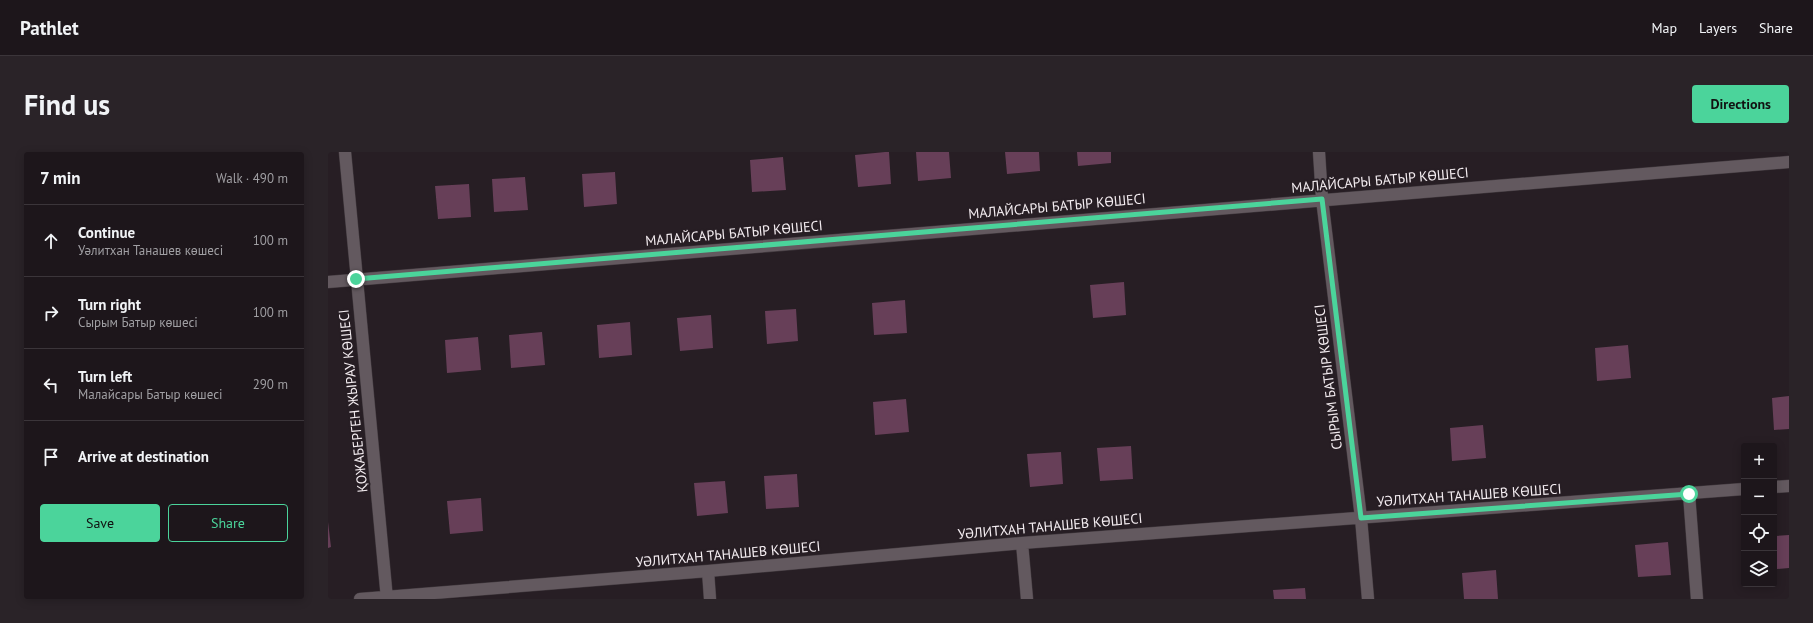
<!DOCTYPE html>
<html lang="en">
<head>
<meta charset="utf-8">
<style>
  :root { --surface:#1d161b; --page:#2a2328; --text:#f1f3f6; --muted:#a09fa3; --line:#3b353a; --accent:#4bd49b }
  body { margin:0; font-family:"PT Sans",sans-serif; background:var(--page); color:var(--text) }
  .controls { position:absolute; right:12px; bottom:12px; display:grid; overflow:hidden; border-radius:4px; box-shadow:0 2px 10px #0003 }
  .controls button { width:36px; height:36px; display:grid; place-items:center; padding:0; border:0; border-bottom:1px solid var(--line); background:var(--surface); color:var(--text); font:20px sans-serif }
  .stop { position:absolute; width:12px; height:12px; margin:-9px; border:3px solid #4bd49b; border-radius:50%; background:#fff }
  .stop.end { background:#4bd49b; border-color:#fff; box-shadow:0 1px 4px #0008 }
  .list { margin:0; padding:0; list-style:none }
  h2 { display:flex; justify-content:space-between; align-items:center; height:52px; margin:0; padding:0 16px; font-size:17px }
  h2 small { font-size:13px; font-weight:400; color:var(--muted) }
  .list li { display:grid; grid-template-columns:26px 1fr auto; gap:12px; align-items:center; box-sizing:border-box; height:72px; padding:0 16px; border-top:1px solid var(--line) }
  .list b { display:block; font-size:15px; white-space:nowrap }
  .list p { margin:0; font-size:13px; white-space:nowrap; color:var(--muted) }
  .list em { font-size:13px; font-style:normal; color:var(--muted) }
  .actions { display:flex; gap:8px; padding:12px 16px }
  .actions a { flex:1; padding:9px 0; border:1px solid var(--accent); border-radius:4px; text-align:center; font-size:14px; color:var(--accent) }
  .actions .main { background:var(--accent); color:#111 }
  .icon { flex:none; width:22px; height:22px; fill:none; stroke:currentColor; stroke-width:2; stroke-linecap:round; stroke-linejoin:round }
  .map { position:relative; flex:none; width:1461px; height:447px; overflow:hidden; border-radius:4px }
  header { display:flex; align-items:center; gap:24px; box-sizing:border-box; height:56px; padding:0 20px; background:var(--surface); border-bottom:1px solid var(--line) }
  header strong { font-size:19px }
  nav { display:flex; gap:22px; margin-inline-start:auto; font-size:14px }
  .intro { display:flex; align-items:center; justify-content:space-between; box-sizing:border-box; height:96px; padding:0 24px }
  h1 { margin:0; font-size:28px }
  .button { padding:10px 18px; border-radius:4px; background:var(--accent); color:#111; font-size:14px; font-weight:700 }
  main { display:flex; gap:24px; padding:0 24px }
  aside { flex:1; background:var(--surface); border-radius:4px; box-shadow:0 2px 10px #0003 }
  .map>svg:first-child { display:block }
  .building { fill:#673f58 }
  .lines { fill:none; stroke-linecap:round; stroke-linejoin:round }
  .minor-casing { stroke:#423a3f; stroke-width:13 }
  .minor { stroke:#63595f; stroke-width:12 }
  .route { stroke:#4bd49b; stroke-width:5 }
  .labels { text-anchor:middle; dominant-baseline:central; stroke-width:4; stroke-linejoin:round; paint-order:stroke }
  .street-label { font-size:14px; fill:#f4edf1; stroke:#271e24 }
</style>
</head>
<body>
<header>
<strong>Pathlet</strong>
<nav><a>Map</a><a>Layers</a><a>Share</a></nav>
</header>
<div class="intro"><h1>Find us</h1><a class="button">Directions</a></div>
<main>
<aside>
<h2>7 min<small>Walk · 490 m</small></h2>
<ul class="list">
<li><svg class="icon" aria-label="ahead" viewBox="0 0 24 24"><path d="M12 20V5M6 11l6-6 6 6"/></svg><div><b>Continue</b><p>Уәлитхан Танашев көшесі</p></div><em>100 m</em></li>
<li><svg class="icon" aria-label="right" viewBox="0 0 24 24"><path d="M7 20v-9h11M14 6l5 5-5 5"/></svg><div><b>Turn right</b><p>Сырым Батыр көшесі</p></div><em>100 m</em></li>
<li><svg class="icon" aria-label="left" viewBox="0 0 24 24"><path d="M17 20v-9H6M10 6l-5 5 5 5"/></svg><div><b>Turn left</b><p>Малайсары Батыр көшесі</p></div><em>290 m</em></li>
<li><svg class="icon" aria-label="arrive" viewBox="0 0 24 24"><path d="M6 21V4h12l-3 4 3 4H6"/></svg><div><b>Arrive at destination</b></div></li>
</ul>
<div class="actions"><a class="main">Save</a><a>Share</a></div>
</aside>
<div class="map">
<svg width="1461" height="447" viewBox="0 0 1461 447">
  <rect width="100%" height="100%" fill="#271e24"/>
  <path class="building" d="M557,0h4l2,32 -33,3 -3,-32z
    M588,0h33l2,26 -33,3z
    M677,0h34l1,19 -33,3z
    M749,0h34v11l-33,3z
    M455,5l3,33 -34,2 -2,-32z
    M287,20l2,32 -33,3 -2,-33z
    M197,25l3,33 -34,2 -2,-33z
    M141,32l2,33 -33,2 -3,-33z
    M796,130l2,33 -33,3 -3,-33z
    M577,148l2,33 -33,2 -2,-32z
    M468,157l2,32 -31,3 -2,-33z
    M383,163l2,33 -33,3 -3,-33z
    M302,170l2,33 -33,3 -2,-33z
    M214,180l3,33 -34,3 -2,-33z
    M150,185l3,33 -34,3 -2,-33z
    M1300,193l3,33 -34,3 -2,-33z
    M1461,244v33l-15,1 -2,-32z
    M578,247l3,33 -34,3 -2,-33z
    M1155,273l3,33 -34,3 -2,-33z
    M803,294l2,33 -33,2 -3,-33z
    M733,300l2,32 -33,3 -3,-33z
    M469,322l2,33 -33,2 -2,-33z
    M397,329l3,32 -31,3 -3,-33z
    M153,346l2,33 -33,3 -3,-33z
    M0,370l3,25 -3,1z
    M1461,383v33l-12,1 -2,-33z
    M1340,390l3,33 -33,2 -3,-32z
    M1168,418l2,29h-34l-2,-26z
    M977,436l1,11h-32l-1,-9z"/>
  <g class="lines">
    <g class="minor-casing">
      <path id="minor" d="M17,0l42,447
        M991,0l3,47 39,319 7,81
        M0,130l1461,-120
        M1446,335l15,-1
        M1361,342l8,105
        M694,391l5,56
        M380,419l2,28
        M32,447l348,-28 314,-28 722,-54"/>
    </g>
    <use href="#minor" class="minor"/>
  </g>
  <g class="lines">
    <path class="route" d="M28,127l966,-80 39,319 328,-24"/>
  </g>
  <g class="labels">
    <g class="street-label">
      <text transform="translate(1052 28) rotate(-5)">МАЛАЙСАРЫ БАТЫР КӨШЕСІ</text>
      <text transform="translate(729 54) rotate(-5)">МАЛАЙСАРЫ БАТЫР КӨШЕСІ</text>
      <text transform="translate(406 81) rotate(-5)">МАЛАЙСАРЫ БАТЫР КӨШЕСІ</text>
      <text transform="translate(1000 225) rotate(-97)">СЫРЫМ БАТЫР КӨШЕСІ</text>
      <text transform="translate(25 249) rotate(-96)">ҚОЖАБЕРГЕН ЖЫРАУ КӨШЕСІ</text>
      <text transform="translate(1141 343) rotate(-4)">УӘЛИТХАН ТАНАШЕВ КӨШЕСІ</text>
      <text transform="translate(722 374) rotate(-5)">УӘЛИТХАН ТАНАШЕВ КӨШЕСІ</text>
      <text transform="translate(400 402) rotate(-5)">УӘЛИТХАН ТАНАШЕВ КӨШЕСІ</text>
    </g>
  </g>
</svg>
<div class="controls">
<button>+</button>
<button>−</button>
<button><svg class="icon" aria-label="locate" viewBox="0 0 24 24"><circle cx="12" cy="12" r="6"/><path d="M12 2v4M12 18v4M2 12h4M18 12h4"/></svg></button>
<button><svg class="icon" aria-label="layers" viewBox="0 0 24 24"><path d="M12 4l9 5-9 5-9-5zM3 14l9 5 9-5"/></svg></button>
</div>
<div class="stop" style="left:1361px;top:342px"></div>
<div class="stop end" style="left:28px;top:127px"></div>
</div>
</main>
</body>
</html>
